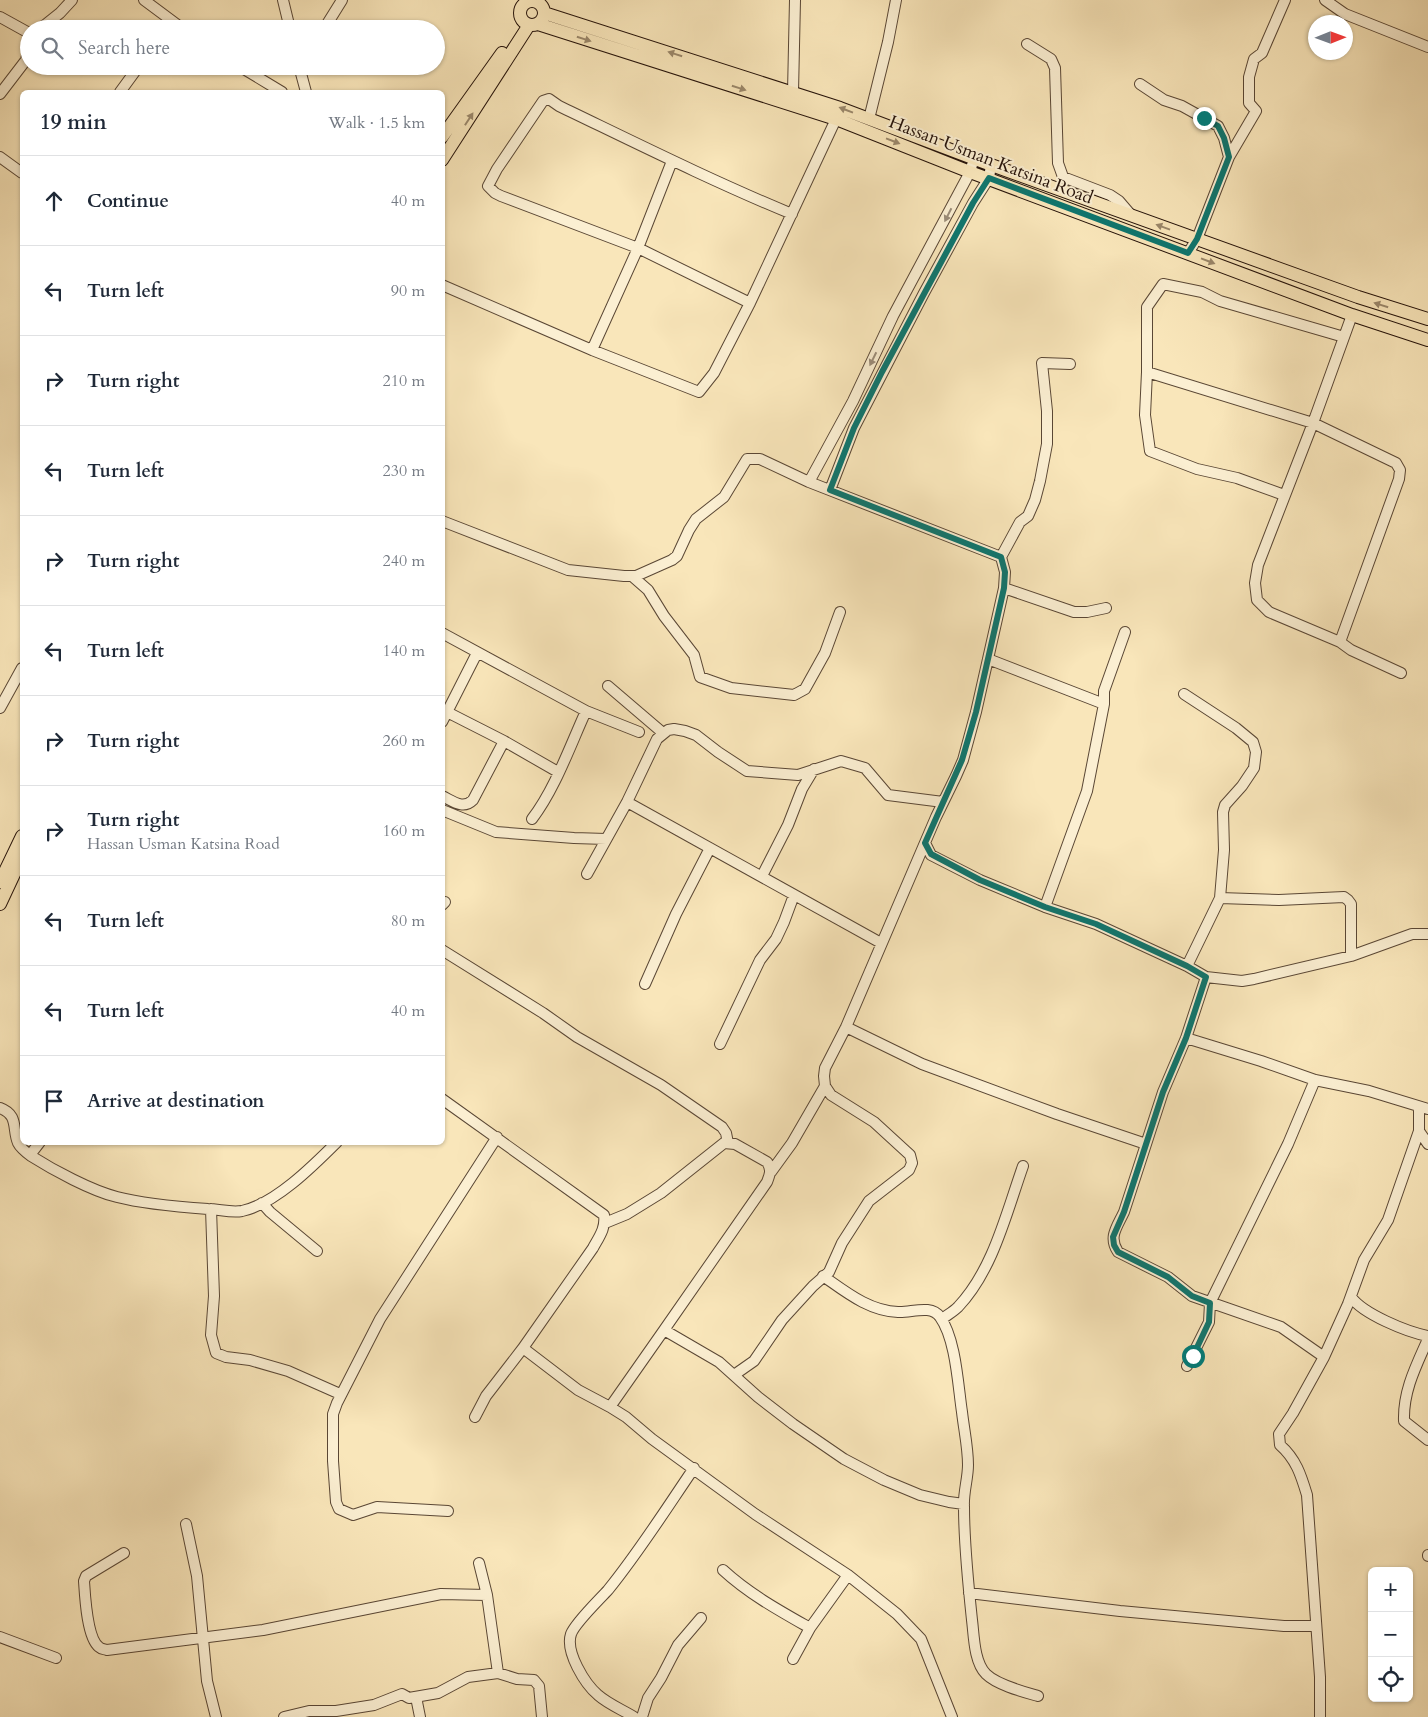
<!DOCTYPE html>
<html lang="en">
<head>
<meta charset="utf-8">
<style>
  :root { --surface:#fff; --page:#f2f2f3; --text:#1f2937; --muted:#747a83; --line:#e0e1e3 }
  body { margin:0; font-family:Cardo,serif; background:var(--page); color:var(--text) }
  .controls { position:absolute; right:15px; bottom:15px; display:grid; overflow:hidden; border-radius:8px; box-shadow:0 1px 4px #0004 }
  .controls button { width:45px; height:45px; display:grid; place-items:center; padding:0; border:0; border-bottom:1px solid var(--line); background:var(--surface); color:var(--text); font:25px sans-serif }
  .compass { position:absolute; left:1308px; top:15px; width:45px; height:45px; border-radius:50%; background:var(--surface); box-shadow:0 1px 4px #0004; rotate:89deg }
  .stop { position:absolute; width:15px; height:15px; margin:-11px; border:4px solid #0f766e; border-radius:50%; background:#fff }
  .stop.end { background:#0f766e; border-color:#fff; box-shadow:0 1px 5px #0008 }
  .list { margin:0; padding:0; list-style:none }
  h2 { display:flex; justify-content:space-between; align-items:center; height:65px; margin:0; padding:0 20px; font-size:21px }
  h2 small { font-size:16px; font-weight:400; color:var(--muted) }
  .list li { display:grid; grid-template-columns:32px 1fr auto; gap:15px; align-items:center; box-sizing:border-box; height:90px; padding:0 20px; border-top:1px solid var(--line) }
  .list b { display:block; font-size:19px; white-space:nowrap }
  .list p { margin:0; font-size:16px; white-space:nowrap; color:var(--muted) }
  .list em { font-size:16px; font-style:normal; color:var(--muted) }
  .icon { flex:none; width:28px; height:28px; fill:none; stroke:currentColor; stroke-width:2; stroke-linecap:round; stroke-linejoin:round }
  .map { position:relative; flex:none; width:1428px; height:1717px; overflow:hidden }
  .search { position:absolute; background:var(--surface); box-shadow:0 1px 4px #0004; left:20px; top:20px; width:425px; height:55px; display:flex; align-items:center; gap:12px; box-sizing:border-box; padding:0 18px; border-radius:28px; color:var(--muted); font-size:19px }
  .panel { position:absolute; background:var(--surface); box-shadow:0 1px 4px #0004; left:20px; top:90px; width:425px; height:1055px; border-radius:8px }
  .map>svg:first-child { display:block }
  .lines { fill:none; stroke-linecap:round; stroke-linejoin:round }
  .minor-casing { stroke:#5a4735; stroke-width:12 }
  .major-casing { stroke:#251209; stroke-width:14 }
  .minor { stroke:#fbefd2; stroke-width:10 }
  .major { stroke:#f9e6ba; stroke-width:12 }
  .oneway { fill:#9a876a }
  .oneway2 { fill:#9b8c78 }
  .route { stroke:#0f766e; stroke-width:6 }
  .labels { text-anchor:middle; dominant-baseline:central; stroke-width:4; stroke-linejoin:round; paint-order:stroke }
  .street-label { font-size:18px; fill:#251209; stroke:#fbefd2 }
</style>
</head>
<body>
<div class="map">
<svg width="1428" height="1717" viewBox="0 0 1428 1717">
  <rect width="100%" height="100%" fill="#f9e6ba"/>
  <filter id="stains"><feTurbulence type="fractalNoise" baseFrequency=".004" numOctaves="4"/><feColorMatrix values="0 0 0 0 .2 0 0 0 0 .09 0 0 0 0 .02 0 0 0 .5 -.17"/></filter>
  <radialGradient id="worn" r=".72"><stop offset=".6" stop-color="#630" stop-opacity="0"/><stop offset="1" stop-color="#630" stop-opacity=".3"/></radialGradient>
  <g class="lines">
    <g class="minor-casing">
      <path id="minor" d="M144,0l39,29
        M283,0l7,29
        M1325,0l20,14 83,33
        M0,17l29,16
        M40,29l20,-16 12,-13
        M163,29l6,-9
        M324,29l18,-29
        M1027,44l24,15 4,9 3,95 5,14 47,18 9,6 12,14
        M239,66l43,26
        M299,66l7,26
        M1140,84l24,16 18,6 36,20 6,12 5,19
        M120,92l19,-26
        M793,92l2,-92
        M0,94l26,-34 3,-13
        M869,119l19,-77 8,-42
        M0,157l22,16
        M1188,253l9,-14 32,-82 27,-46 -7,-8v-26l5,-18 8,-6 23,-53
        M442,285l150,65 107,42 15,-19 36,-70 86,-184
        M750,303l-112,-55 -137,-52 -6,-3 -7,-7 9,-17 46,-68 6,-2 10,7c77,37 153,75 233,108
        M1352,315l-39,108 -55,142 -3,18 2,17 12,12 71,30 11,8 50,23
        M592,350l46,-102 34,-87
        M1147,372l166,51 83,40 4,7 -1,9 -59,163
        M809,482l44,-81 40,-85 77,-144 2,-7
        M830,490l24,-62 70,-135 49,-90 16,-25 2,-13
        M1284,495l-47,-17 -40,-9 -47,-18 -5,-36 2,-43v-65l16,-23 39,8 18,9 124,36
        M442,521l126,49 56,6h12l36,-16 5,-4 12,-26 7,-11 28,-22 23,-38h13l49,23 192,75 4,15 -1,16 -28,124 -13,48 -7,16 -20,41 -90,210 -21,41 -1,8 1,10 -33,57 -21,29
        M1001,557l19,-35 8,-6 7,-16 5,-19 7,-37v-33l-5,-48 28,1
        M632,576l16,14 16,26 30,39 6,22 31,11 63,7 11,-6 20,-36 15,-41
        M1004,588l70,24h13l19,-4
        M442,633l144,78 53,21
        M988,659l116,45
        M608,686l55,47
        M1184,694l52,34 17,14 3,10 -2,16 -12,18 -17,19 -2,7 1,38 -4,48 -33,68
        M0,708l22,-40
        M447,712l57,29 54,31
        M442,722l35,-69
        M442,796c11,5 21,14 31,4l31,-59
        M627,802l254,141
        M442,810l54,22 78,6 32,1
        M532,819c23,-30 38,-73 54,-108
        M925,843l6,12 49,25 65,27 51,17 91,42 19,11 36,4 12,-2 97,-23 61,-22h16
        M587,874l40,-72 30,-63 11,-9 6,-1 11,2 11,4 22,17 29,19 51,4 43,-14 24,7 23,27 55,7
        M762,876l26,-51 14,-36 12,-20
        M1220,898l59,2 65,-3 4,3 3,4v52
        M442,905l3,-3
        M1045,907l42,-116 17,-87v-13l21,-59
        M442,950l101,63 34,24 84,48 61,42 4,6 2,10
        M1206,977l-20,61 -23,54 -39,120c-7,15 -16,25 -6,40l50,25 24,19 89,31 43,30
        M645,984l31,-70 34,-66
        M846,1027l76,37 135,50 89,30
        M1186,1038l75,23 54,19 54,11 59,18
        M720,1044l40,-84 16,-21 8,-17 10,-27
        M442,1099l162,116c2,13 -5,22 -11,33l-70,100 55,42 32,17 54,-77 55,32 39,35 35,27 51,35 40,21 36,15 29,7 15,2
        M0,1108c19,7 12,21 18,35 2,4 9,10 13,13 22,14 61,35 86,41 27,7 63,10 91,12 11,0 22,4 34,2 33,-7 71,-45 95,-69
        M1419,1131l9,13
        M30,1155l10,-13
        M262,1203l8,9 47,39
        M211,1209l3,87 -3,39 5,18 10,4 24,3 38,11 52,23
        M605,1223l22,-9 34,-21 63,-50 11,1 32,18c5,8 3,12 0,20l-103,148
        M823,1276c23,16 46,35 75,36 13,1 33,-8 42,5 16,22 18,69 22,95 2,18 6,35 6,53 0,14 -5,28 -4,42 0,38 4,75 8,113 2,16 2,42 14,54 11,11 38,18 52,22
        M1351,1297c12,17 56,35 77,39
        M942,1319c5,-4 11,-7 16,-12 35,-37 48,-93 65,-141
        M1428,1339c-12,27 -25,52 -24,82l24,19
        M1187,1366l22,-44 1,-19 78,-159 27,-64
        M734,1375l20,-14 28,-41 31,-34 16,-14 13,-29 27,-42 40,-31 3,-7 -2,-8 -36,-33 -43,-27 -6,-9
        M610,1407l16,10 26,22 103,75 93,61 49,39 24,25 31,78
        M475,1417l11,-21 37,-48
        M448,1511l-71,-4 -24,8 -14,-6 -3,-7 -3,-41v-47l4,-11 43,-84 117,-182
        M186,1524l11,52 10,105 9,36
        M124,1553l-38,23 -2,5c1,15 3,57 15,66 2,2 5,2 8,3l156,-20 178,-36 46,1
        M1428,1556v-1
        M479,1563l8,32 11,78
        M723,1570c26,24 57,41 87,58
        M969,1593l151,18 164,15h32
        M0,1637l56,21
        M793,1659l17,-31 38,-53
        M416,1697l4,20
        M284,1717l25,-6h27l38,-6 28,-11 7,4 29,-5 30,-16 30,-4 19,6 17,1 5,6 3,31
        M634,1717c-11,-7 -26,-13 -36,-22 -13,-11 -33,-43 -27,-61 4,-11 28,-34 37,-44 31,-38 58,-81 86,-122
        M642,1717l6,-19 13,-20 17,-33 23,-27
        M1320,1717v-40l-13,-182c-6,-20 -11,-36 -27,-50l-1,-11 14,-21 31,-56 24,-53 16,-44 24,-40 31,-89v-24"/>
    </g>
    <g class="major-casing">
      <path id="major" d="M520 13a12 12 0 1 1 24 0a12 12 0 1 1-24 0Z
        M544,13l296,95 143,54 375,135 70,22
        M538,24l298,95 134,53 382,143 76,25
        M442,137l60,-84
        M442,160l87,-135
        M0,882l22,-46
        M0,904l22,-47"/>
    </g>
    <use href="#minor" class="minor"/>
    <use href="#major" class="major"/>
  </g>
  <defs><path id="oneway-solid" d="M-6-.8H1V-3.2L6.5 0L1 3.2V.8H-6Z" transform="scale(1.25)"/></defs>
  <g class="oneway">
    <use href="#oneway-solid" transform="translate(584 39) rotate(18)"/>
    <use href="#oneway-solid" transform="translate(675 54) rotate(-163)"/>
    <use href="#oneway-solid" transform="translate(739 88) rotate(18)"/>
    <use href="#oneway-solid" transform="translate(846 110) rotate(-159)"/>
    <use href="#oneway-solid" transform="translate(469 119) rotate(-57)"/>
    <use href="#oneway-solid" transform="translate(893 141) rotate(21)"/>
    <use href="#oneway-solid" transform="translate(1163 227) rotate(-160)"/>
    <use href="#oneway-solid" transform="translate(1208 261) rotate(21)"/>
    <use href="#oneway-solid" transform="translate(1381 305) rotate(-163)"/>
  </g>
  <g class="oneway2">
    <use href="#oneway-solid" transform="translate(948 215) rotate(117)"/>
    <use href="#oneway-solid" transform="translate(873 359) rotate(116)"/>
  </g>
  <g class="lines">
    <path class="route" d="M1193,1356l16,-34 1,-19 -18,-7 -24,-19 -50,-25 -4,-7 -1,-8 11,-25 39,-120 23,-54 20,-61 -19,-11 -91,-42 -51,-17 -65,-27 -49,-26 -6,-11 37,-83 14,-48 28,-124 1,-16 -4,-15 -171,-67 24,-62 28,-56 91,-169 16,-25 199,75 9,-14 32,-82 -5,-19 -6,-12 -14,-8"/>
  </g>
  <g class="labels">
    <g class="street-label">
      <text transform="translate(991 160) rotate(21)">Hassan Usman Katsina Road</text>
    </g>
  </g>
  <rect width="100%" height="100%" filter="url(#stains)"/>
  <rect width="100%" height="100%" fill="url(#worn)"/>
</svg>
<div class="controls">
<button>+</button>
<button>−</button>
<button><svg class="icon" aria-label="locate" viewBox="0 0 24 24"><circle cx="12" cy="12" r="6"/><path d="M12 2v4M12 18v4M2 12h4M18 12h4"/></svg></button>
</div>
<svg class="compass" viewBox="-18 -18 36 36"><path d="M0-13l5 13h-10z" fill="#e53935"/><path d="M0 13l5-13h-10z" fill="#747a83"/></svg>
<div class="stop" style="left:1193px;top:1356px"></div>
<div class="stop end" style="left:1204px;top:118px"></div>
<div class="search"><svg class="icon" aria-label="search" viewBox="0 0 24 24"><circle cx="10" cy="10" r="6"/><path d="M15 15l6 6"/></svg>Search here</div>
<section class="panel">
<h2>19 min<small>Walk · 1.5 km</small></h2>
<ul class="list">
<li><svg class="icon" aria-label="ahead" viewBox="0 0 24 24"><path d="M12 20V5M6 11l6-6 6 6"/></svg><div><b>Continue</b></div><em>40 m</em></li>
<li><svg class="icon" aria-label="left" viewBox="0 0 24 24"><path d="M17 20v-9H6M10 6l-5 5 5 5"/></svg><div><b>Turn left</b></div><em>90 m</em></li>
<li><svg class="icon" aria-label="right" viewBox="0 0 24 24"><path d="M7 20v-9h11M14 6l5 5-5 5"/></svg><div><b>Turn right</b></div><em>210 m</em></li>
<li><svg class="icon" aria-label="left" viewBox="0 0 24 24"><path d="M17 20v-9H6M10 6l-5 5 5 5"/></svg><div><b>Turn left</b></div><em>230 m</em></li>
<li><svg class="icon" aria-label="right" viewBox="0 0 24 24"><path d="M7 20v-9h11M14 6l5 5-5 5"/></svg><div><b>Turn right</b></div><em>240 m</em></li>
<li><svg class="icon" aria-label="left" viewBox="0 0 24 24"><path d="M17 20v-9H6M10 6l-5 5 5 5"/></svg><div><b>Turn left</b></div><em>140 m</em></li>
<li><svg class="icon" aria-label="right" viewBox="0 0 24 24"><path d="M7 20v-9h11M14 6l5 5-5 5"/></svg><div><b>Turn right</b></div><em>260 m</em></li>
<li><svg class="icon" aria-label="right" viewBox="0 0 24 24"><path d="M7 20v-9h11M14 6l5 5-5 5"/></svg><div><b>Turn right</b><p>Hassan Usman Katsina Road</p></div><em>160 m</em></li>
<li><svg class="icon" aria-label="left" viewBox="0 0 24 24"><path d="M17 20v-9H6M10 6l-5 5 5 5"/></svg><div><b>Turn left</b></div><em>80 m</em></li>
<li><svg class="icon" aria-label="left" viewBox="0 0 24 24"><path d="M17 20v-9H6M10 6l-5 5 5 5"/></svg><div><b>Turn left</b></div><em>40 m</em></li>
<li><svg class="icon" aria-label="arrive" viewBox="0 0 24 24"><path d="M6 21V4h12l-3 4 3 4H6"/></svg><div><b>Arrive at destination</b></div></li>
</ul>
</section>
</div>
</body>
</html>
